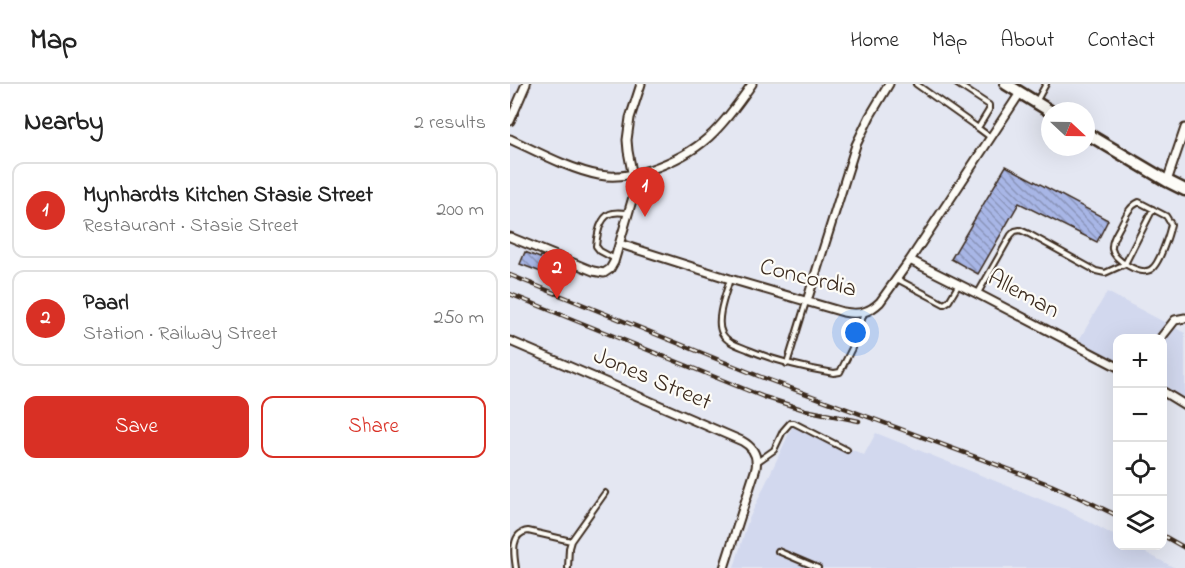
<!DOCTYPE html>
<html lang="en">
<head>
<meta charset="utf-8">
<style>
  :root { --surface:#fff; --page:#f6f6f6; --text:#222; --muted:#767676; --line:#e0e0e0; --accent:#d93025 }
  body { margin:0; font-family:"Indie Flower",sans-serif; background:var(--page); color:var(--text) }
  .controls { position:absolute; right:18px; bottom:18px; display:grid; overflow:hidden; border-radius:12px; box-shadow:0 6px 24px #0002 }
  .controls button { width:54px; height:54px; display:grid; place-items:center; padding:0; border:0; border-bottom:2px solid var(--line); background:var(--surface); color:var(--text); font:30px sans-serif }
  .compass { position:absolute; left:531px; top:18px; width:54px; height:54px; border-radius:50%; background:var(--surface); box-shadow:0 6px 24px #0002; rotate:112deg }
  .you { position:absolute; left:346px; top:249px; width:21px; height:21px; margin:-15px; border:4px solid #fff; border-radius:50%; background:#1a73e8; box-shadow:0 0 0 9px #1a73e833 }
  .badge { display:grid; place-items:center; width:39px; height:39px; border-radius:50%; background:var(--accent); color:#fff; font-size:20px; font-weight:700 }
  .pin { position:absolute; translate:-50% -50px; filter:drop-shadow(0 2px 3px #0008) }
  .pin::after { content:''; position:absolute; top:32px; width:21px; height:18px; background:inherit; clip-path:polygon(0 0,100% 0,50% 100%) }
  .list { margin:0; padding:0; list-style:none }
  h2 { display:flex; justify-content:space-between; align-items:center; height:78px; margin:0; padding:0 24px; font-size:26px }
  h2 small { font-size:20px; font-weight:400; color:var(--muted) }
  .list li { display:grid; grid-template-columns:39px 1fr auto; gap:18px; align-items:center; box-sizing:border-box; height:96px; margin:0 12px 12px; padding:0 12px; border:2px solid var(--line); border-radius:12px }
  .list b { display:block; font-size:22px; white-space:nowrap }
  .list p { margin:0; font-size:20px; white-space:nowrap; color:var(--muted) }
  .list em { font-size:20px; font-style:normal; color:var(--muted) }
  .actions { display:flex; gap:12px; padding:18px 24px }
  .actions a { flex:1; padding:14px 0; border:2px solid var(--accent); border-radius:12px; text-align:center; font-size:21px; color:var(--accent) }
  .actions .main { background:var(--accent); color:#fff }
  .icon { flex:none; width:33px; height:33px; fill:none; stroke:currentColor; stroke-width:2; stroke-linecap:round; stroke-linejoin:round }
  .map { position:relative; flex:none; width:675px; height:484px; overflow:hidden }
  header { display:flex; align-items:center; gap:36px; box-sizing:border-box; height:84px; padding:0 30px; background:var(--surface); border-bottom:2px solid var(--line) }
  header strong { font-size:28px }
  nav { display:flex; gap:33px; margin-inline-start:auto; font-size:21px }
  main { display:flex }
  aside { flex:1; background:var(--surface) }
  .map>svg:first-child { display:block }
  .built { fill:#d2d8ee }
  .building { fill:url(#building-back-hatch); stroke:#3b2a1e; stroke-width:1.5 }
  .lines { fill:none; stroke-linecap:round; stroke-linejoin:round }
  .lane-casing { stroke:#3b2a1e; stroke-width:8 }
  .street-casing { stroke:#3b2a1e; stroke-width:11 }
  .primary-casing { stroke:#3b2a1e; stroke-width:15 }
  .lane { stroke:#fdfcf7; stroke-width:4 }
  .street { stroke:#fdfcf7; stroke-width:7 }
  .primary { stroke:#fdfcf7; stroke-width:10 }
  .rail-casing { stroke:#3b2a1e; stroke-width:4.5 }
  .rail { stroke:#fdfcf7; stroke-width:2; stroke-dasharray:7; stroke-linecap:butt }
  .labels { text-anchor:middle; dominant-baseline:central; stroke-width:4.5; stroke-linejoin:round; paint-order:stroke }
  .street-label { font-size:24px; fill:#3b2a1e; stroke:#fdfcf7 }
</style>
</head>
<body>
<header>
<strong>Map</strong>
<nav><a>Home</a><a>Map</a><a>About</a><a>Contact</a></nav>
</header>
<main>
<aside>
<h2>Nearby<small>2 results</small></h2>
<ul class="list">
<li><span class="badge">1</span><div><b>Mynhardts Kitchen Stasie Street</b><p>Restaurant · Stasie Street</p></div><em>200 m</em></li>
<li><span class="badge">2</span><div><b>Paarl</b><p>Station · Railway Street</p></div><em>250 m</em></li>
</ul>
<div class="actions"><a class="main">Save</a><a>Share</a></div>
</aside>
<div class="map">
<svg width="675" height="484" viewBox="0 0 675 484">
  <defs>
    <pattern id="building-back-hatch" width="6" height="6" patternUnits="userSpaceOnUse" patternTransform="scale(1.5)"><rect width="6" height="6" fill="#a8b6e6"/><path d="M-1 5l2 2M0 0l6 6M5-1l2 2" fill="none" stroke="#8a94ba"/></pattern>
  </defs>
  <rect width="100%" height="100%" fill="#e4e7f2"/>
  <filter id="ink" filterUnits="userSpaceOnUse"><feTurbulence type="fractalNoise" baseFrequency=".0167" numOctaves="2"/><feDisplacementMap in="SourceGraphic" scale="12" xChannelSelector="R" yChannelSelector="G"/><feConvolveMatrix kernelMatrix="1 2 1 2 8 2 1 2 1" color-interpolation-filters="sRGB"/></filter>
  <g filter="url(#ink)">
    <path class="built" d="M597,208l78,41v66l-22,-12 -1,-48h-44l-1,23 -38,-22z
      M284,339l70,32 12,-22 191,77 50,27 1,9h15l42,22h-441l14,-47z"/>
    <path class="building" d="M496,82l102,54 -11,22 -78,-39 -41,71 -27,-15z
      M15,168l15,6 1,-2 11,4 -2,3 16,6 -4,11 -42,-16z"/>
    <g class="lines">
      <g class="lane-casing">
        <path id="lane" d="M406,0l62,44
          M447,0l32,21v5l-11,18 12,9
          M526,18l10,-18
          M629,118l27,14 5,8c-2,10 -12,42 -21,46 -11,5 -36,-10 -38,-21 -1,-9 6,-18 10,-26 4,-8 8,-17 17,-21z
          M105,175l-15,-8 -4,-5c1,-10 4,-31 17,-33 5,-1 10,0 15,0
          M220,195c-4,14 -15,41 -8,54 5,10 18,13 27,17 29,12 54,18 85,23l6,-1 14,-28 10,-31
          M387,195l47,25 5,-3 10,-17
          M468,209l33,-58 4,-4 5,-1 9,4 67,37 9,2 20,-9 28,-55
          M277,280l19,-62
          M247,378l17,-12 9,-19 7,-8h4l53,27
          M268,467l40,17
          M6,484c-2,-13 -6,-35 12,-37l43,10
          M58,484l1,-20 2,-7 34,-48"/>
      </g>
      <g class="street-casing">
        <path id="street" d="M0,37l16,-37
          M0,55c26,12 61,31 89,36 17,3 34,0 50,-5 53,-18 72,-41 103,-86
          M657,97l18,-53
          M0,153l83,34 11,2 6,-4 4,-7 19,-65 2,-9 -7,-37 -1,-11 3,-22 11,-34
          M110,160l110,35 113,33c15,3 26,1 37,-10l30,-42 110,-167
          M400,176l68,34 140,73
          M297,217l49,-156 14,-29 19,-32
          M650,255l15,-19 10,-2
          M0,257l232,100c11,6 16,15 14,27l-32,100
          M652,307l23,14"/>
      </g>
      <g class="primary-casing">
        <path id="primary" d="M496,0l44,27
          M576,49l81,48 18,9"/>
      </g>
      <use href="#lane" class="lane"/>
      <use href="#street" class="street"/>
      <use href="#primary" class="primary"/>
      <g class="rail-casing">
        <path id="rail" d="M0,191l251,102 290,108 38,17 29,14
          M0,210l254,103 41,13 54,11
          M652,451l23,13"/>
      </g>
      <use href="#rail" class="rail"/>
    </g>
  </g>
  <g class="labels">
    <g class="street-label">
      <text transform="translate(298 195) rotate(14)">Concordia</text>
      <text transform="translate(513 211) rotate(28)">Alleman</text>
      <text transform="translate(142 296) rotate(23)">Jones Street</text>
    </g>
  </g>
</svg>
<div class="controls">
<button>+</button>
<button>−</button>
<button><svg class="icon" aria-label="locate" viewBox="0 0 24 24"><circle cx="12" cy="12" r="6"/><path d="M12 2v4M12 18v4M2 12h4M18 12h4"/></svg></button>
<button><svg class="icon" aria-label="layers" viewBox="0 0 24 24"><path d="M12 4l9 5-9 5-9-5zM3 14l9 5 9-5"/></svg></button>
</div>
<svg class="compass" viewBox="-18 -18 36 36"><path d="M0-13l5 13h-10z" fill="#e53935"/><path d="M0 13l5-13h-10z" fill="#767676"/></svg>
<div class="you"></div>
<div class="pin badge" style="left:135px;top:133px">1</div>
<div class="pin badge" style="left:47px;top:215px">2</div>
</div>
</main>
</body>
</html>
